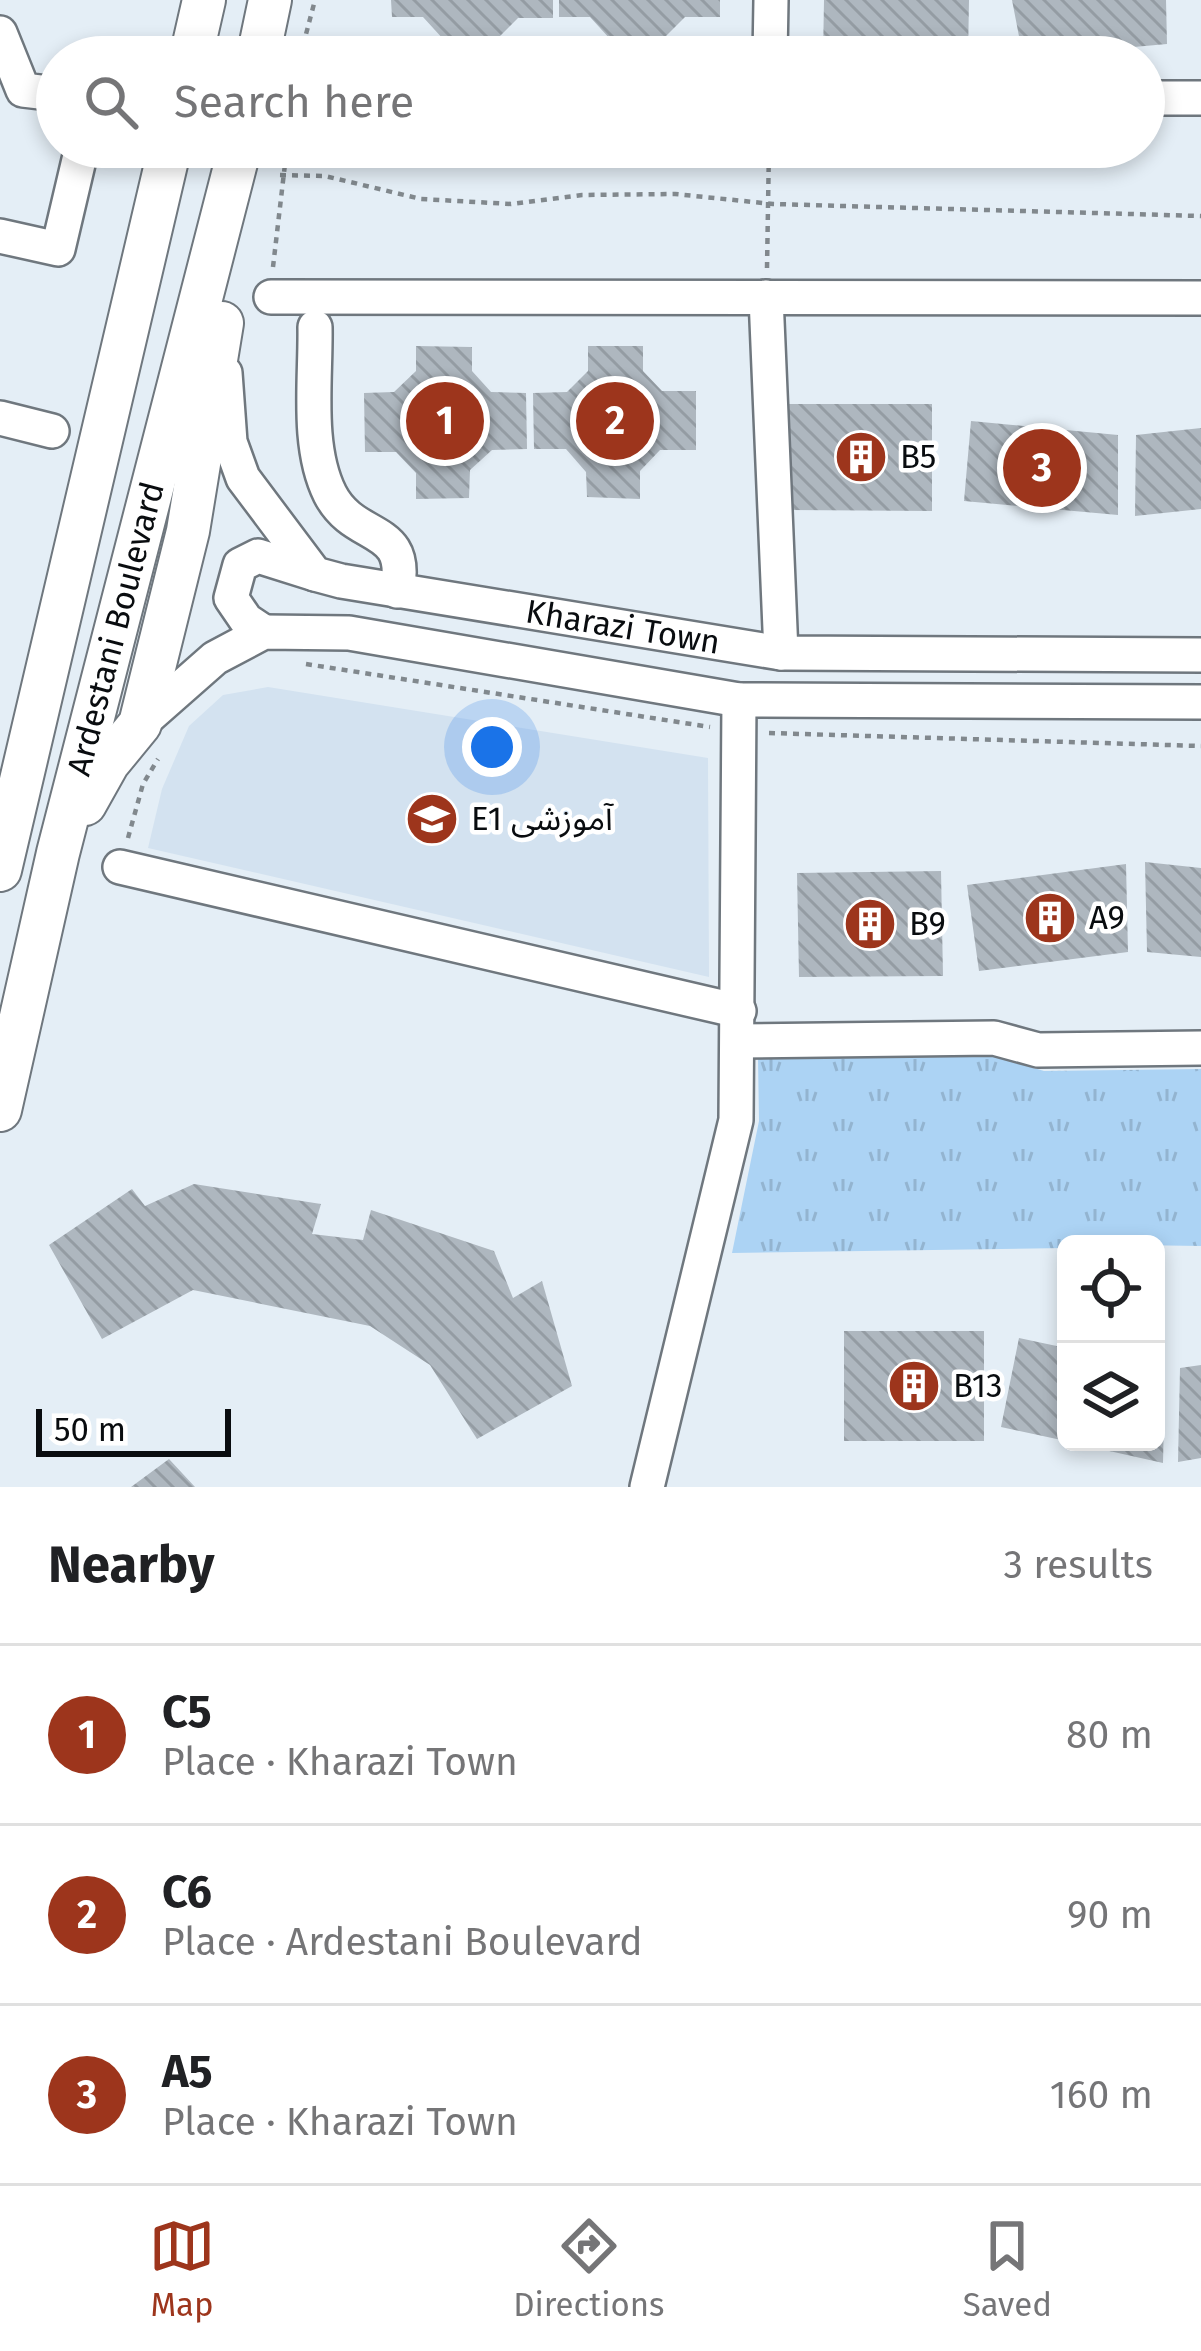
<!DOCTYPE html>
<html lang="en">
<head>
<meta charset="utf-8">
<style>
  :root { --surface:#fff; --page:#f6f6f6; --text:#202124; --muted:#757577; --line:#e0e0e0; --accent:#9d351c }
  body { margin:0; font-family:"Fira Sans","Noto Sans Arabic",sans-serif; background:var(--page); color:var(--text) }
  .controls { position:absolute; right:36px; bottom:36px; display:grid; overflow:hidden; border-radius:18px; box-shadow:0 6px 18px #0003 }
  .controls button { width:108px; height:108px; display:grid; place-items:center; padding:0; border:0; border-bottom:3px solid var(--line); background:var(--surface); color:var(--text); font:60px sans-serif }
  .scale { position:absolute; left:36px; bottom:30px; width:195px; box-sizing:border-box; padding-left:12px; border:6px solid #090c0f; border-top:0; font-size:33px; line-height:42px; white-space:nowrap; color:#090c0f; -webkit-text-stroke:9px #fff; paint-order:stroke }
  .you { position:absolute; left:492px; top:747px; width:42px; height:42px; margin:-30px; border:9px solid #fff; border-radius:50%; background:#1a73e8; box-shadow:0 0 0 18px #1a73e833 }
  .badge { display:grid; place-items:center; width:78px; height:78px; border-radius:50%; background:var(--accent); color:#fff; font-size:39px; font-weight:700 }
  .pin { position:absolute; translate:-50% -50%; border:6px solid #fff; box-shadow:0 3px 12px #0006 }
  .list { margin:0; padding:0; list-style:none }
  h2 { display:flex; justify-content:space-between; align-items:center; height:156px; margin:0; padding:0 48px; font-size:51px }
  h2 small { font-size:39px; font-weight:400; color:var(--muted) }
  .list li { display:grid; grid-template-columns:78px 1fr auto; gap:36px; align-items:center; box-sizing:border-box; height:180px; padding:0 48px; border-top:3px solid var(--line) }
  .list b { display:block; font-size:45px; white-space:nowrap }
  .list p { margin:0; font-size:39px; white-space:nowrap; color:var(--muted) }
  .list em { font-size:39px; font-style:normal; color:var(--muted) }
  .icon { flex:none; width:66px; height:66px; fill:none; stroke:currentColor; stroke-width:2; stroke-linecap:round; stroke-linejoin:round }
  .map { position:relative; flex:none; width:1201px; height:1487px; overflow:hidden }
  .search { position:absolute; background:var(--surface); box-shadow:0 6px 18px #0003; left:36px; right:36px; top:36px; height:132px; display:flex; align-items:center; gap:30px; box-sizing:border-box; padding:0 42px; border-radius:66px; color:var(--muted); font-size:45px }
  .sheet { height:696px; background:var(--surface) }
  nav { display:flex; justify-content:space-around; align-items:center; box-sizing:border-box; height:168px; border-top:3px solid var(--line); background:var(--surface); font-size:33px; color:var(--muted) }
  nav a { display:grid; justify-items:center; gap:6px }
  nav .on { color:var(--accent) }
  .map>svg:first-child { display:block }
  .built { fill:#d3e2f0 }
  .park { fill:url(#park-tufts) }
  .building { fill:url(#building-back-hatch) }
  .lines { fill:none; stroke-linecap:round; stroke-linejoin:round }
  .minor-casing { stroke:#6f777e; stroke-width:38 }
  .major-casing { stroke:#6f777e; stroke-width:46 }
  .path { stroke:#81888d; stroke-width:4.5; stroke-dasharray:6 6; stroke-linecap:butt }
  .minor { stroke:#fff; stroke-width:33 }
  .major { stroke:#fff; stroke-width:42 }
  .labels { text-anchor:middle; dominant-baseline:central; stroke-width:9; stroke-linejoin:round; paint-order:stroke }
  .poi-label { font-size:33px; fill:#090c0f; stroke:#fff; text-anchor:start }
  .street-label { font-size:33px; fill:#090c0f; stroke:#fff }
</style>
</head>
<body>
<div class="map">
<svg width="1201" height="1487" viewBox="0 0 1201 1487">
  <defs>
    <pattern id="park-tufts" width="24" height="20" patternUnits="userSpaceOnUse" patternTransform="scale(3)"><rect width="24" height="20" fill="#acd3f4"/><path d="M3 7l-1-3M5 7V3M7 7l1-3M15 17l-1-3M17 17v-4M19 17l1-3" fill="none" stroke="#93b4d0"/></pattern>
    <pattern id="building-back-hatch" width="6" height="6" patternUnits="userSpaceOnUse" patternTransform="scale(3)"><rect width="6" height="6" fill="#aeb7bf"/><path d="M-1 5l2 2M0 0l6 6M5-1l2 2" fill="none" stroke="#949ca3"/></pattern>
  </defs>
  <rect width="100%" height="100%" fill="#e4eef6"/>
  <path class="built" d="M268,687l440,71 1,219 -561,-129 14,-59 27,-63 34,-31z"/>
  <path class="park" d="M990,1055l54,16 157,-2v177l-135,-2v4l-334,5 27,-132 -1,-63z"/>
  <path class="building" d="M391,0h162v18h-35l-20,20 -1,19h-53v-17l-21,-23h-31z
    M559,0h161v17h-35l-20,20v20h-54v-17l-21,-23h-31z
    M824,0h145l-1,57h-145z
    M1012,0h154l1,44 -144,13z
    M416,346l56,1v24l19,21 35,1 1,56 -35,1 -22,20 -1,28 -53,1v-26l-20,-21h-31l-1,-59 30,-1 22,-21z
    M588,346h55v25l19,20h34v59h-36l-20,21v28l-53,-2 -1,-25 -20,-23h-32l-1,-56 34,-1 21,-21z
    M789,404h143v107l-143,-1z
    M971,421l147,14v80l-154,-14z
    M1201,428v81l-66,7 1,-81z
    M1145,862l56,6v89l-54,-5z
    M1126,864l2,88 -149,19 -12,-86z
    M941,871l2,105 -144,1 -2,-104z
    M194,1184l127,20 -9,30 51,6 8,-30 123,41 19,47 29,-17 30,105 -95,53 -47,-74 -60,-39 -177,-36 -91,49 -53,-94 83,-56 13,17z
    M844,1331h140v110h-140z
    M1019,1338l47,10v93l-65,-14z
    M1201,1365v93l-23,4 2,-94z
    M1156,1367l9,1 -2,95 -85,-19 78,-2z
    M169,1459l26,28h-64z"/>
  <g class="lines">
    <g class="minor-casing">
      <g id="minor">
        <path d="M0,33l23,57 34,4"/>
        <path d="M770,57l1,-57"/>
        <path d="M1144,98h57"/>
        <path d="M0,236l58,13 24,-102"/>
        <path d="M271,297l930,1"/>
        <path d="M766,297l15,356"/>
        <path d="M315,327c1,52 -9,119 15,167 25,49 81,29 67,97"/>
        <path id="s1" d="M225,373l5,69 13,36 72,96 26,7 440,72 420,2"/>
        <path d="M0,418l52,13"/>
        <path d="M264,632l-18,-12 -15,-22 9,-33 18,-9 57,18"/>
        <path d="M140,724l75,-66 49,-26 85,1 390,67 462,2"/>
        <path d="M120,867l619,144"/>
        <path d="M738,1041l256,-3 44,12 163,-2"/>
        <path d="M647,1487l89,-367 3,-420"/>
      </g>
    </g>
    <g class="major-casing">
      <g id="major">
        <path d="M191,57l13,-57"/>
        <path d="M258,57l12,-57"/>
        <path d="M85,804l23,-41 32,-39 48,-193 34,-208"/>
        <path d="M0,870l170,-723"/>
        <path id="s2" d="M0,1110l58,-257 182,-706"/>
      </g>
    </g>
    <path class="path" d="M300,57l15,-57
      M280,175l45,1 96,23 90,5 71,-9 93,-1 98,10 428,12
      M273,267l14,-120
      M767,268l2,-121
      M306,664l404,63
      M769,733l432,13
      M128,838l15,-54 15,-25"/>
    <use href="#minor" class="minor"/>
    <use href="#major" class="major"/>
  </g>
  <defs>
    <g id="building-disc" transform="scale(2.7)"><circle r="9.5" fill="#9d351c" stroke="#fff"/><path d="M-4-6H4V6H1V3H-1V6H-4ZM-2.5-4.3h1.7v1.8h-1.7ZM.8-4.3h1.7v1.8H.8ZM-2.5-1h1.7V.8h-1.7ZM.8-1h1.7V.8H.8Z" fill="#fff"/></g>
    <g id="school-disc" transform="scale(2.7)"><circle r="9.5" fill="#9d351c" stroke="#fff"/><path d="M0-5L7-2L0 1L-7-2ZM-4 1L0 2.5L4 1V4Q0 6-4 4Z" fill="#fff"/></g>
  </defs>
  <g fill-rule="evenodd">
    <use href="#building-disc" x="861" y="457"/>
    <use href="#school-disc" x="432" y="819"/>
    <use href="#building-disc" x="1050" y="918"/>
    <use href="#building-disc" x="870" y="924"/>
    <use href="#building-disc" x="914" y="1386"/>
  </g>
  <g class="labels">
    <g class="poi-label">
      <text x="900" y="457">B5</text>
      <text x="471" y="819">E1 آموزشی</text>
      <text x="1089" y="918">A9</text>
      <text x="909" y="924">B9</text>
      <text x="953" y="1386">B13</text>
    </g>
    <g class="street-label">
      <text stroke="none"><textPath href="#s1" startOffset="540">Kharazi Town</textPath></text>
      <text stroke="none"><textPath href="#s2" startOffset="495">Ardestani Boulevard</textPath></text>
    </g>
  </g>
</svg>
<div class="controls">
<button><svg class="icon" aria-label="locate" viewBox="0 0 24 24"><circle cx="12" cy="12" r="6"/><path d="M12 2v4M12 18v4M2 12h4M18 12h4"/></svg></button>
<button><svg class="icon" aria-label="layers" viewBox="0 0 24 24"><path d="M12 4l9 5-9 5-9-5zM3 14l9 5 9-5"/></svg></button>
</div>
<div class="scale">50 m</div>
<div class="you"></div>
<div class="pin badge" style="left:445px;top:421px">1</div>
<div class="pin badge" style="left:615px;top:421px">2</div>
<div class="pin badge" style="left:1042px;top:468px">3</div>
<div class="search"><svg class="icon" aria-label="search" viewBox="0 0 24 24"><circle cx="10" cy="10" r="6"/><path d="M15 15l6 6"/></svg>Search here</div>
</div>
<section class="sheet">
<h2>Nearby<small>3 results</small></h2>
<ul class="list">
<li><span class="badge">1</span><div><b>C5</b><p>Place · Kharazi Town</p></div><em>80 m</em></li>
<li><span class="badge">2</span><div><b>C6</b><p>Place · Ardestani Boulevard</p></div><em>90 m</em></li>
<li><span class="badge">3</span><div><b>A5</b><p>Place · Kharazi Town</p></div><em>160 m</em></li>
</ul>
</section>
<nav>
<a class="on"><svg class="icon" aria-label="map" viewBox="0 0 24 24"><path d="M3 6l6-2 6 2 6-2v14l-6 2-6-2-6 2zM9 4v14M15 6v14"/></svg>Map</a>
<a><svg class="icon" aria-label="directions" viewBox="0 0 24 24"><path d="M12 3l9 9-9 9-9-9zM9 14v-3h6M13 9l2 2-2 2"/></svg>Directions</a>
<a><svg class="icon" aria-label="saved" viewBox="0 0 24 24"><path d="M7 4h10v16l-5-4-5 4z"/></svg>Saved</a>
</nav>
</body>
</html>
